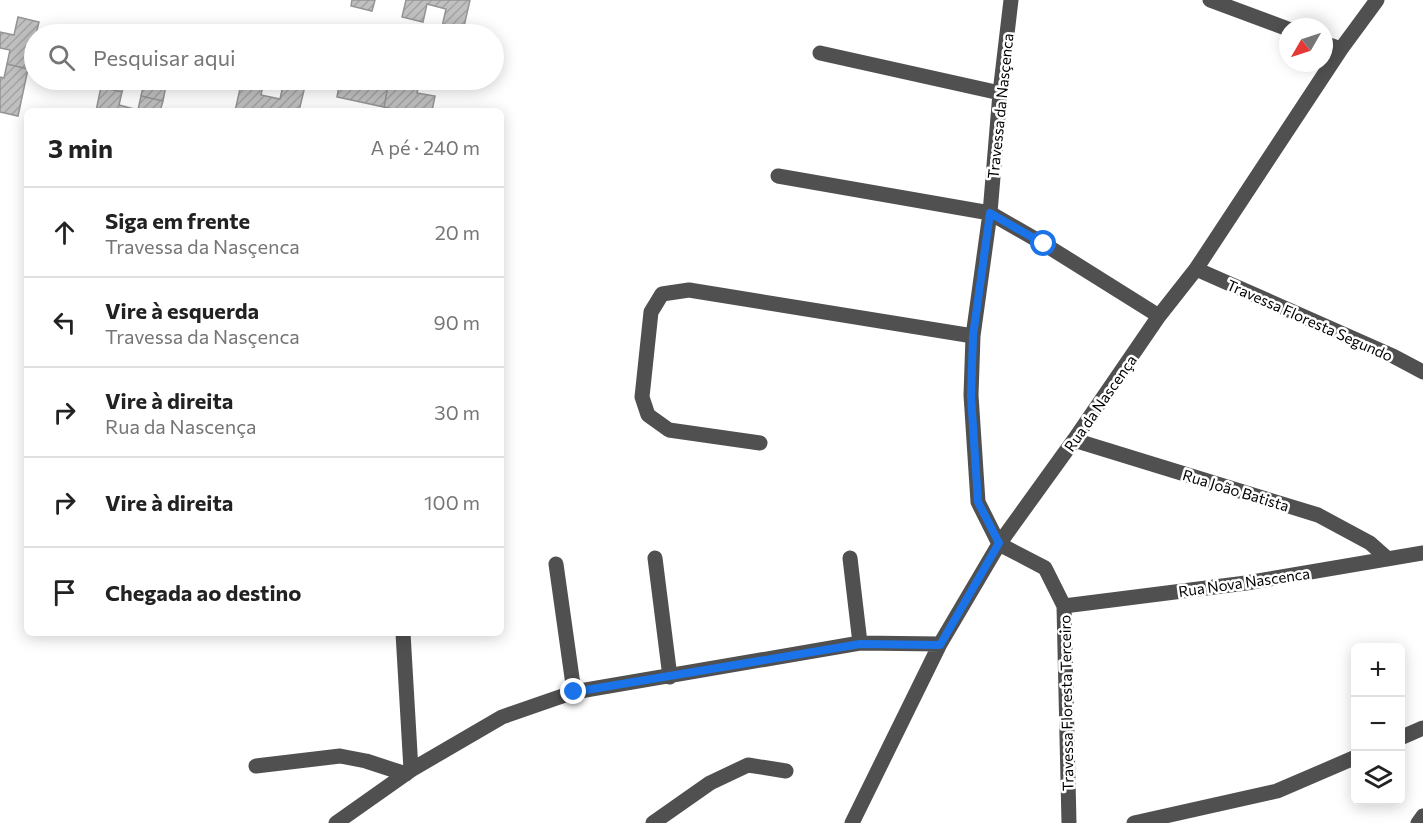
<!DOCTYPE html>
<html lang="pt">
<head>
<meta charset="utf-8">
<style>
  :root { --surface:#fff; --page:#f2f2f2; --text:#222; --muted:#767676; --line:#e0e0e0 }
  body { margin:0; font-family:Commissioner,sans-serif; background:var(--page); color:var(--text) }
  .controls { position:absolute; right:18px; bottom:18px; display:grid; overflow:hidden; border-radius:9px; box-shadow:0 3px 15px #0003 }
  .controls button { width:54px; height:54px; display:grid; place-items:center; padding:0; border:0; border-bottom:2px solid var(--line); background:var(--surface); color:var(--text); font:30px sans-serif }
  .compass { position:absolute; left:1279px; top:18px; width:54px; height:54px; border-radius:50%; background:var(--surface); box-shadow:0 3px 15px #0003; rotate:231deg }
  .stop { position:absolute; width:18px; height:18px; margin:-14px; border:4px solid #1a73e8; border-radius:50%; background:#fff }
  .stop.end { background:#1a73e8; border-color:#fff; box-shadow:0 2px 6px #0008 }
  .list { margin:0; padding:0; list-style:none }
  h2 { display:flex; justify-content:space-between; align-items:center; height:78px; margin:0; padding:0 24px; font-size:26px }
  h2 small { font-size:20px; font-weight:400; color:var(--muted) }
  .list li { display:grid; grid-template-columns:39px 1fr auto; gap:18px; align-items:center; box-sizing:border-box; height:90px; padding:0 24px; border-top:2px solid var(--line) }
  .list b { display:block; font-size:22px; white-space:nowrap }
  .list p { margin:0; font-size:20px; white-space:nowrap; color:var(--muted) }
  .list em { font-size:20px; font-style:normal; color:var(--muted) }
  .icon { flex:none; width:33px; height:33px; fill:none; stroke:currentColor; stroke-width:2; stroke-linecap:round; stroke-linejoin:round }
  .map { position:relative; flex:none; width:1423px; height:823px; overflow:hidden }
  .search { position:absolute; background:var(--surface); box-shadow:0 3px 15px #0003; left:24px; top:24px; width:480px; height:66px; display:flex; align-items:center; gap:15px; box-sizing:border-box; padding:0 21px; border-radius:33px; color:var(--muted); font-size:22px }
  .panel { position:absolute; background:var(--surface); box-shadow:0 3px 15px #0003; left:24px; top:108px; width:480px; height:528px; border-radius:9px }
  .map>svg:first-child { display:block }
  .building { fill:url(#building-hatch); stroke:#949494; stroke-width:1.5 }
  .lines { fill:none; stroke-linecap:round; stroke-linejoin:round }
  .minor { stroke:#505050; stroke-width:15 }
  .route { stroke:#1a73e8; stroke-width:8 }
  .labels { text-anchor:middle; dominant-baseline:central; stroke-width:5; stroke-linejoin:round; paint-order:stroke }
  .street-label { font-size:15px; fill:#000; stroke:#fff }
</style>
</head>
<body>
<div class="map">
<svg width="1423" height="823" viewBox="0 0 1423 823">
  <defs>
    <pattern id="building-hatch" width="6" height="6" patternUnits="userSpaceOnUse" patternTransform="scale(1.5)"><rect width="6" height="6" fill="#c0c0c0"/><path d="M-1 1l2-2M0 6l6-6M5 7l2-2" fill="none" stroke="#a3a3a3"/></pattern>
  </defs>
  <rect width="100%" height="100%" fill="#fff"/>
  <path class="building" d="M352,0h23l-3,11 -21,-5z
    M406,0h64l-7,31 -21,-4 4,-18 -19,-5 -4,18 -21,-5z
    M18,17l21,5 -3,12h-2l-6,35 -21,-5 3,-14 -10,-2v-16l14,3z
    M7,64l21,5 -10,47 -18,-4v-35l4,1z
    M103,80h22l-3,12 -21,-5z
    M131,80h36l-4,21 -22,-5 3,-13z
    M242,80h22l-3,15 19,4 4,-18 21,5 -6,25h-64z
    M340,80h35v3l13,3 -4,21 -47,-10z
    M404,80h16l-3,13 18,3 -3,15h-32l-16,-4 4,-21 14,3z
    M101,87l21,5 -3,13 19,5 3,-14 22,5 -3,10h-64z"/>
  <g class="lines">
    <path class="minor" d="M1011,0l-11,93 -10,120 -17,123 -2,59 7,107 21,42 46,24 19,38 5,217
      M1210,0l78,29
      M1324,43l17,6
      M820,53l180,40
      M778,176l212,37 54,31 115,72
      M1196,269l197,87 30,16
      M1074,440l244,75 52,28 18,16
      M760,443l-91,-13 -21,-15 -6,-18 9,-85 11,-18 27,-4 284,46
      M655,558l15,119
      M850,558l10,85
      M556,564l18,128
      M1064,606l182,-23 177,-30
      M403,633l8,137
      M1400,738l23,-10
      M256,766l84,-10 26,5 40,13
      M336,823l75,-53 91,-53 72,-25 286,-49 80,1
      M653,823l57,-40 38,-18 38,6
      M852,823l88,-179 59,-100 75,-104 85,-124 37,-47 145,-220 36,-49
      M1134,823l143,-32 79,-34
      M1418,823l5,-7"/>
  </g>
  <g class="lines">
    <path class="route" d="M574,692l286,-48 80,1 59,-102 -21,-41 -7,-106 2,-60 17,-123 54,31"/>
  </g>
  <g class="labels">
    <g class="street-label">
      <text transform="translate(1000 106) rotate(-84)">Travessa da Nasçenca</text>
      <text transform="translate(1310 320) rotate(24)">Travessa Floresta Segundo</text>
      <text transform="translate(1100 403) rotate(-55)">Rua da Nascença</text>
      <text transform="translate(1236 490) rotate(17)">Rua João Batista</text>
      <text transform="translate(1244 582) rotate(-8)">Rua Nova Nascenca</text>
      <text transform="translate(1066 703) rotate(-91)">Travessa Floresta Terceiro</text>
    </g>
  </g>
</svg>
<div class="controls">
<button>+</button>
<button>−</button>
<button><svg class="icon" aria-label="layers" viewBox="0 0 24 24"><path d="M12 4l9 5-9 5-9-5zM3 14l9 5 9-5"/></svg></button>
</div>
<svg class="compass" viewBox="-18 -18 36 36"><path d="M0-13l5 13h-10z" fill="#e53935"/><path d="M0 13l5-13h-10z" fill="#767676"/></svg>
<div class="stop" style="left:1044px;top:244px"></div>
<div class="stop end" style="left:574px;top:692px"></div>
<div class="search"><svg class="icon" aria-label="search" viewBox="0 0 24 24"><circle cx="10" cy="10" r="6"/><path d="M15 15l6 6"/></svg>Pesquisar aqui</div>
<section class="panel">
<h2>3 min<small>A pé · 240 m</small></h2>
<ul class="list">
<li><svg class="icon" aria-label="ahead" viewBox="0 0 24 24"><path d="M12 20V5M6 11l6-6 6 6"/></svg><div><b>Siga em frente</b><p>Travessa da Nasçenca</p></div><em>20 m</em></li>
<li><svg class="icon" aria-label="left" viewBox="0 0 24 24"><path d="M17 20v-9H6M10 6l-5 5 5 5"/></svg><div><b>Vire à esquerda</b><p>Travessa da Nasçenca</p></div><em>90 m</em></li>
<li><svg class="icon" aria-label="right" viewBox="0 0 24 24"><path d="M7 20v-9h11M14 6l5 5-5 5"/></svg><div><b>Vire à direita</b><p>Rua da Nascença</p></div><em>30 m</em></li>
<li><svg class="icon" aria-label="right" viewBox="0 0 24 24"><path d="M7 20v-9h11M14 6l5 5-5 5"/></svg><div><b>Vire à direita</b></div><em>100 m</em></li>
<li><svg class="icon" aria-label="arrive" viewBox="0 0 24 24"><path d="M6 21V4h12l-3 4 3 4H6"/></svg><div><b>Chegada ao destino</b></div></li>
</ul>
</section>
</div>
</body>
</html>
